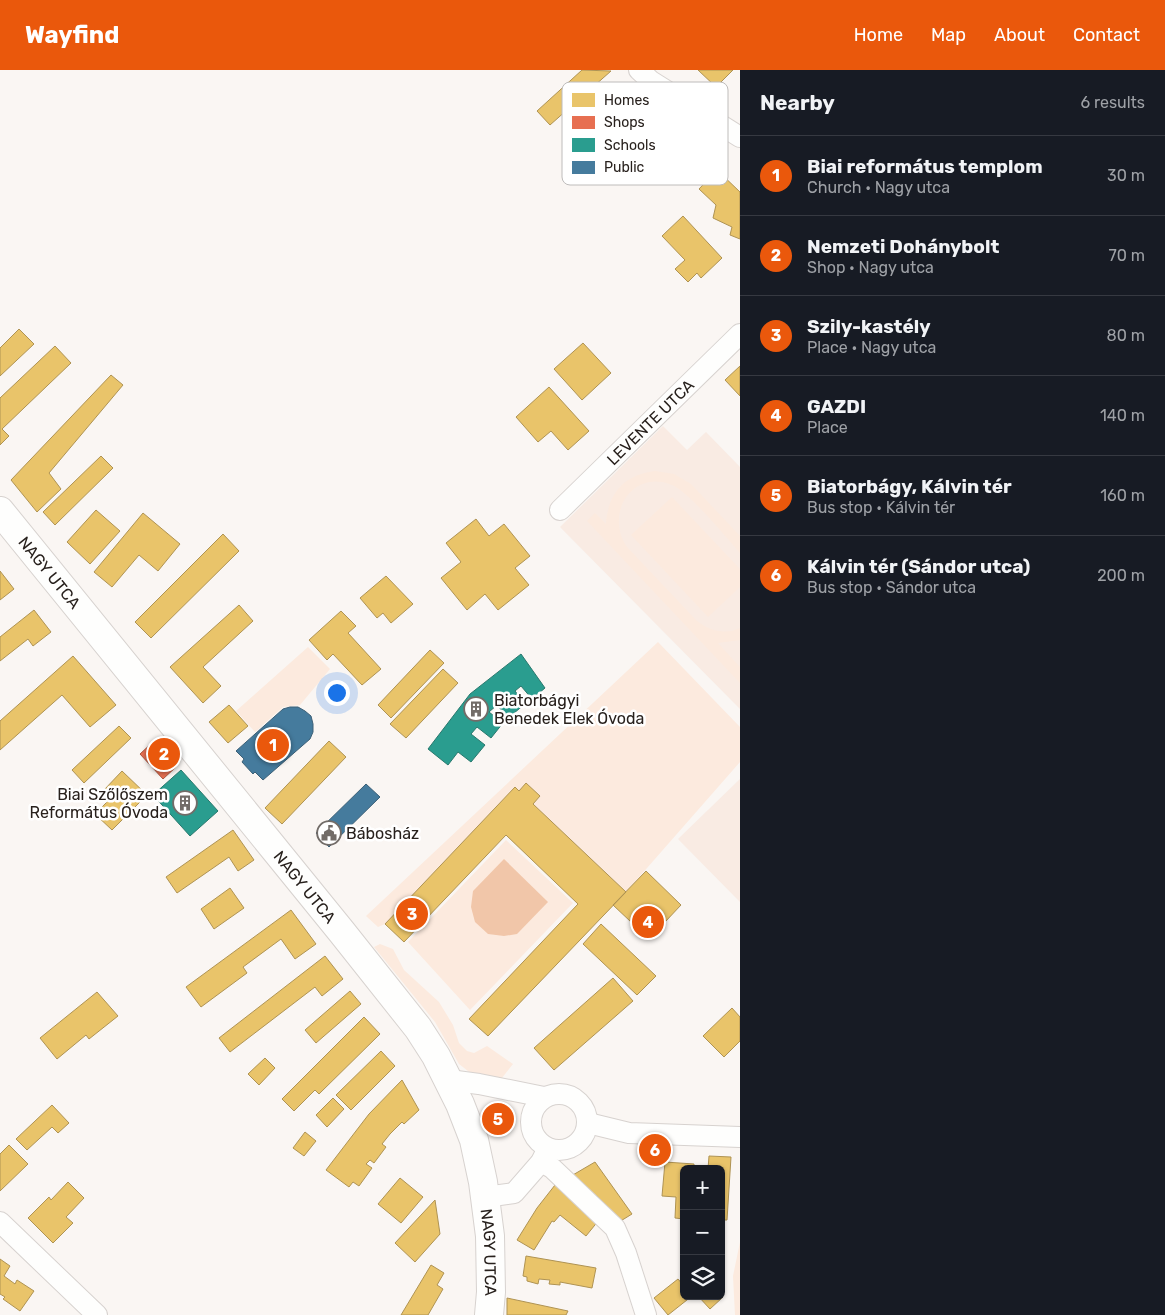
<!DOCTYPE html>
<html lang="en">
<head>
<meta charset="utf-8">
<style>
  :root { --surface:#171b24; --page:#242831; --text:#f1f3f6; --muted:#9ea1a6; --line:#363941; --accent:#ea580c }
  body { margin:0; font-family:Rubik,sans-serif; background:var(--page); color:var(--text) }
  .controls { position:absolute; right:15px; bottom:15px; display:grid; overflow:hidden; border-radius:8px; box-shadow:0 1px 4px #0004 }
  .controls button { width:45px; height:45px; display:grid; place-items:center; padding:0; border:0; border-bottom:1px solid var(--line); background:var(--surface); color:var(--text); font:25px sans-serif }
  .you { position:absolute; left:336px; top:622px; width:18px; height:18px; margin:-12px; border:4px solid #fff; border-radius:50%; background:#1a73e8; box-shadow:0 0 0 8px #1a73e833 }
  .badge { display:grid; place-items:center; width:32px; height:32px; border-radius:50%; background:var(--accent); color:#fff; font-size:16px; font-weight:700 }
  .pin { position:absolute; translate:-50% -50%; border:2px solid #fff; box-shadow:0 1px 5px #0006 }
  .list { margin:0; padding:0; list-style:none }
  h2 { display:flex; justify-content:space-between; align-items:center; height:65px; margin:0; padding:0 20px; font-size:21px }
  h2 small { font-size:16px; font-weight:400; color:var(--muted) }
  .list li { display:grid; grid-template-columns:32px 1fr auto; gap:15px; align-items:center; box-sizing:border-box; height:80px; padding:0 20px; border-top:1px solid var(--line) }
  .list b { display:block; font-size:19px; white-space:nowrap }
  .list p { margin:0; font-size:16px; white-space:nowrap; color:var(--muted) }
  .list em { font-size:16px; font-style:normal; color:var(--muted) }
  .icon { flex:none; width:28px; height:28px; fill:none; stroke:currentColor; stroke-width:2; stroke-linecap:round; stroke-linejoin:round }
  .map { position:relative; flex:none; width:740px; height:1245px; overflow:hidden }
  header { display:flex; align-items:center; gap:30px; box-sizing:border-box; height:70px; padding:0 25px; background:var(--accent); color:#fff }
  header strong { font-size:24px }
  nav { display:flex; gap:28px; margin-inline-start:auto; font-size:18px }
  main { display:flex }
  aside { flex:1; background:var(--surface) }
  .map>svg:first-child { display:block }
  .built { fill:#f9ebe3 }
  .green { fill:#fceade }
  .forest { fill:#f1c6a9 }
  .homes { fill:#e9c46a; stroke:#af9353 }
  .shops { fill:#e76f51; stroke:#ae5841 }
  .schools { fill:#2a9d8f; stroke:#29786d }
  .public { fill:#457b9d; stroke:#3c6077 }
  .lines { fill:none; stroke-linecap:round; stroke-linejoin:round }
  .minor-casing { stroke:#d7d2cf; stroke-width:22 }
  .secondary-casing { stroke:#d7d2cf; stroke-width:30 }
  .minor { stroke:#fefefd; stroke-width:20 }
  .secondary { stroke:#fefefd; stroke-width:28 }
  .labels { text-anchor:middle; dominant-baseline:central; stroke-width:5; stroke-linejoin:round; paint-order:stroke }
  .street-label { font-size:16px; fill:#28211d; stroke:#fff }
  .poi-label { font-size:16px; fill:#28211d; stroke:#fff; text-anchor:start }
  .key { fill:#fff; stroke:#bebcbb; stroke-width:1 }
  .key-label { font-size:14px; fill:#28211d }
</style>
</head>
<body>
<header>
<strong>Wayfind</strong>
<nav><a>Home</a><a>Map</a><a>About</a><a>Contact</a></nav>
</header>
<main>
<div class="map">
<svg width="740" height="1245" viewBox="0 0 740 1245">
  <rect width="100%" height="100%" fill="#faf6f3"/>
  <path class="built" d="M663,356l24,24 19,-18 34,35v242l-180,-182z
    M740,709v123l-62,-63z"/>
  <path class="green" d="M655,401l19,3 17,10 49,52v17c-14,-16 -51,-61 -68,-68 -39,-16 -68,28 -45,62l70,74c13,10 28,14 43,7v12l-22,3 22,24v16l-153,-162 8,-8 11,11c2,-31 18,-49 49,-53z
    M672,427l68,72v18l-32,30 -77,-82z
    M658,572l82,85v35l-114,130 -111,-105 -130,137 -7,3 -12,-11z
    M308,577l22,22 -30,36 -17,2 -28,25 -19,-21z
    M506,770l67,63 -103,107 -62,-68z
    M380,874l13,5 11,21 35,32 14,23 6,18 8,8 7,2 13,-7 26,18 -15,19 -21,-5 -18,-14 -24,-42 -61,-75z
    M740,1172v73h-5l-2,-39z"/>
  <path class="forest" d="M504,789l44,43 -31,32 -13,2 -16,-2 -13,-12 -4,-15 2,-16z"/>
  <path class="homes" d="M582,0l29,1 -61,54 -13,-14z
    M698,0h35l-17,17z
    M717,100l23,22v47l-10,-4 2,-8 -19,-9 3,-13 -17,-16z
    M683,146l39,42 -21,20 -4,-5 -9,9 -13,-13 10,-9 -23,-24z
    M19,259l15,15 -34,32v-28z
    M583,273l28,30 -29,27 -28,-31z
    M55,276l16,17 -69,66 7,7 -9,9v-47z
    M740,296v30l-15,-16z
    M111,305l12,10 -74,88 12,16 -24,23 -26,-32z
    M549,317l40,44 -21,19 -17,-19 -13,11 -22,-25z
    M101,386l12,12 -58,57 -12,-13z
    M96,440l24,21 -30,33 -23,-22z
    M143,443l37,31 -22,27 -19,-16 -27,32 -18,-15z
    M476,449l13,17 15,-12 26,32 -15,12 14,17 -31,25 -13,-16 -18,16 -26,-32 20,-16 -15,-19z
    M223,464l16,17 -88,87 -16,-16z
    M0,501l14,18 -14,11z
    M386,506l27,28 -22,19 -8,-10 -6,5 -17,-20z
    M239,535l14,16 -50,46 18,19 -18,17 -33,-36z
    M34,540l17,22 -18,14 -5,-7 -28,22v-24z
    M341,541l15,15 -8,7 33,36 -19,16 -29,-31 -6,6 -18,-20z
    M430,580l14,13 -53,55 -13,-13z
    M73,586l43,49 -26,22 -28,-32 -62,55v-29z
    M443,599l15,14 -52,55 -16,-14z
    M229,635l19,21 -20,17 -19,-21z
    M119,656l12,12 -47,45 -12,-13z
    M329,671l17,16 -64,67 -17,-16z
    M122,701l25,24 -35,35 -17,-16 17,-17 -8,-7z
    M526,713l14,13 -7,8 93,88 -138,144 -19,-17 109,-115 -72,-69 -102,107 -19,-18 130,-137 4,4z
    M233,760l21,30 -16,11 -9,-14 -52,36 -11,-16z
    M646,801l35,34 -32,34 -36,-34z
    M230,818l14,20 -30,21 -13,-20z
    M291,840l25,34 -21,15 -14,-20 -38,28 4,6 -46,34 -15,-20z
    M601,854l55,52 -19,19 -54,-51z
    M325,886l18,23 -21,17 -7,-9 -85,65 -11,-14z
    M613,908l20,23 -79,69 -20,-22z
    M350,921l11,13 -45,39 -11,-13z
    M97,922l21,24 -29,23 -3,-4 -29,24 -17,-21z
    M732,938l8,9v24l-16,16 -21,-21z
    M364,947l16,17 -61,60 -4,-4 -21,21 -12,-12z
    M381,981l14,15 -44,44 -15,-15z
    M265,988l10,10 -16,17 -11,-11z
    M402,1010l17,30 -15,14 -2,-2 -12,12 -8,10 4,3 -12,16 -4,-3 -4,4 6,4 -13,18 -6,-4 -4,5 -23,-17 43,-56z
    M333,1028l11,11 -17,18 -11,-12z
    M52,1035l17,18 -11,10 -6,-6 -25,23 -11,-11z
    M305,1062l11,9 -12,15 -11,-8z
    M9,1075l19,19 -28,27v-37z
    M709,1086l22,1 -4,63h-6v-51h-13z
    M595,1092l37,52 -13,8 -22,-26 -3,1 -28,-18z
    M665,1092l29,2v5h-10v50l-9,-1 1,-21 -14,-1z
    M400,1108l23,19 -22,26 -23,-19z
    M68,1112l16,16 -18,19 7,6 -20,20 -25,-25 21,-21 2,3z
    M555,1115l44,35 -13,16 -26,-21 -6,7 -2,-1 -18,29 -17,-10 20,-32z
    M435,1130l5,34 -25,28 -20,-19z
    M526,1186l70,12 -4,20 -32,-6v3l-11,-1 1,-4 -11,-1 -1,5 -11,-3v-4l-4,-1z
    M0,1189l10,7 -6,10 11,8 2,-4 17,11 -14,20 -17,-12 2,-2 -5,-3z
    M431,1195l13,8 -7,12 6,4 -15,26h-27z
    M678,1209l6,7v10h8l-24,19 -14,-17z
    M721,1224l2,3 -13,12 -12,-13h23z
    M507,1228l61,13 -2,4h-59z"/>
  <path class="shops" d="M154,671l23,25 -14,13 -23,-25z"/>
  <path class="schools" d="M521,584l24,34 -13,11 -11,-13 -6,5 10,13 -17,14 -11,-13 -8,7 14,11 -12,15 -14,-11 -6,7 14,11 -14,17 -13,-10 -10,13 -20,-16 42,-55z
    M181,700l37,41 -28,25 -37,-41z"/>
  <path class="public" d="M290,637h8l7,4 6,5 2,8v8l-3,7 -47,41 -8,-8 -2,2 -11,-12 2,-3 -8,-8 47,-42z
    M366,714l14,13 -51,50 -13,-14z"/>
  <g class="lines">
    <g class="minor-casing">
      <g id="minor">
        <path d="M639,0l12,11 89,56"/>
        <path id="s1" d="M560,440l180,-176"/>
        <path d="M449,1010l30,4 65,13"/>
        <circle cx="559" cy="1052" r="28"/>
        <path d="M588,1053l41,10 111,4"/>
        <path d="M541,1092l11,6 63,60 11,25 20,62"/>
        <path d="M485,1127l29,-4 27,-31 6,-12"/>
        <path d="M0,1152l97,93"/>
      </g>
    </g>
    <g class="secondary-casing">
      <g id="secondary">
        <path id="s2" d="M0,441l341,420 77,97 18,28 24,48 14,36 9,42 7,54 1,56 -2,23"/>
      </g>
    </g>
    <use href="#minor" class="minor"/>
    <use href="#secondary" class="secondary"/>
  </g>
  <defs>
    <g id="building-ring" transform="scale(1.25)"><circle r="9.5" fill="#fff" stroke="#726c68" stroke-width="1.5"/><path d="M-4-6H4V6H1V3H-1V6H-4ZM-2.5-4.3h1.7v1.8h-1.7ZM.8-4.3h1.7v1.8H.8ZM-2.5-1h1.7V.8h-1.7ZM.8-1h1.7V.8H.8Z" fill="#726c68"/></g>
    <g id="civic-ring" transform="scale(1.25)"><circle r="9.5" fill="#fff" stroke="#726c68" stroke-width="1.5"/><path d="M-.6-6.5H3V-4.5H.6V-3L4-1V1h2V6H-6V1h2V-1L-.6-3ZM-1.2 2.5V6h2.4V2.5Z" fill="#726c68"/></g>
  </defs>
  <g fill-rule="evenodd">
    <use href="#building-ring" x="476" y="639"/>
    <use href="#building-ring" x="185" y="733"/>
    <use href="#civic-ring" x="329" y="763"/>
  </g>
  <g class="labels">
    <g class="street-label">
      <text stroke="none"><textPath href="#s1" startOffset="126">LEVENTE UTCA</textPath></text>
      <text stroke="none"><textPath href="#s2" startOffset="79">NAGY UTCA</textPath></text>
      <text stroke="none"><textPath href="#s2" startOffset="484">NAGY UTCA</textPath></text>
      <text stroke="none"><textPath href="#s2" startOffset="904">NAGY UTCA</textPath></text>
    </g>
    <g class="poi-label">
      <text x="494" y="630">Biatorbágyi<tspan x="494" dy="18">Benedek Elek Óvoda</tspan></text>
      <text x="168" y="724" text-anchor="end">Biai Szőlőszem<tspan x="168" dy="18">Református Óvoda</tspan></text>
      <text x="346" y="763">Bábosház</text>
    </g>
  </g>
  <rect x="562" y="12" width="166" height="103" rx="8" class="key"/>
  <rect x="572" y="23" width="23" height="14" fill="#e9c46a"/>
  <rect x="572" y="46" width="23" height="13" fill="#e76f51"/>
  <rect x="572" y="68" width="23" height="14" fill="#2a9d8f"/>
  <rect x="572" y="91" width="23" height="13" fill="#457b9d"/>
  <g class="key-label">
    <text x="604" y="35">Homes</text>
    <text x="604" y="57">Shops</text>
    <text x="604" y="80">Schools</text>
    <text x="604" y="102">Public</text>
  </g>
</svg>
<div class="controls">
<button>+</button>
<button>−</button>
<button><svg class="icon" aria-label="layers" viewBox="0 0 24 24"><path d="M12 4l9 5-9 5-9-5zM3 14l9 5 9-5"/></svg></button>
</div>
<div class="you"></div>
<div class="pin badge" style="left:273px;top:675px">1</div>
<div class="pin badge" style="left:164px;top:684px">2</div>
<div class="pin badge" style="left:412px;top:844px">3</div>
<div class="pin badge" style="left:648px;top:852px">4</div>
<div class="pin badge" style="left:498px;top:1049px">5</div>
<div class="pin badge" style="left:655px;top:1080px">6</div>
</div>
<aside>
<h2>Nearby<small>6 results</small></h2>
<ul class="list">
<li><span class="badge">1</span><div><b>Biai református templom</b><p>Church · Nagy utca</p></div><em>30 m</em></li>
<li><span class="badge">2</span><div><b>Nemzeti Dohánybolt</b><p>Shop · Nagy utca</p></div><em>70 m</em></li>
<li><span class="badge">3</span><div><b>Szily-kastély</b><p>Place · Nagy utca</p></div><em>80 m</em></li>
<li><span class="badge">4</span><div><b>GAZDI</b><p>Place</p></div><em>140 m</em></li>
<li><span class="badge">5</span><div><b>Biatorbágy, Kálvin tér</b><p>Bus stop · Kálvin tér</p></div><em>160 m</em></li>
<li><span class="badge">6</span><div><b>Kálvin tér (Sándor utca)</b><p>Bus stop · Sándor utca</p></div><em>200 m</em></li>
</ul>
</aside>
</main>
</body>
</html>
